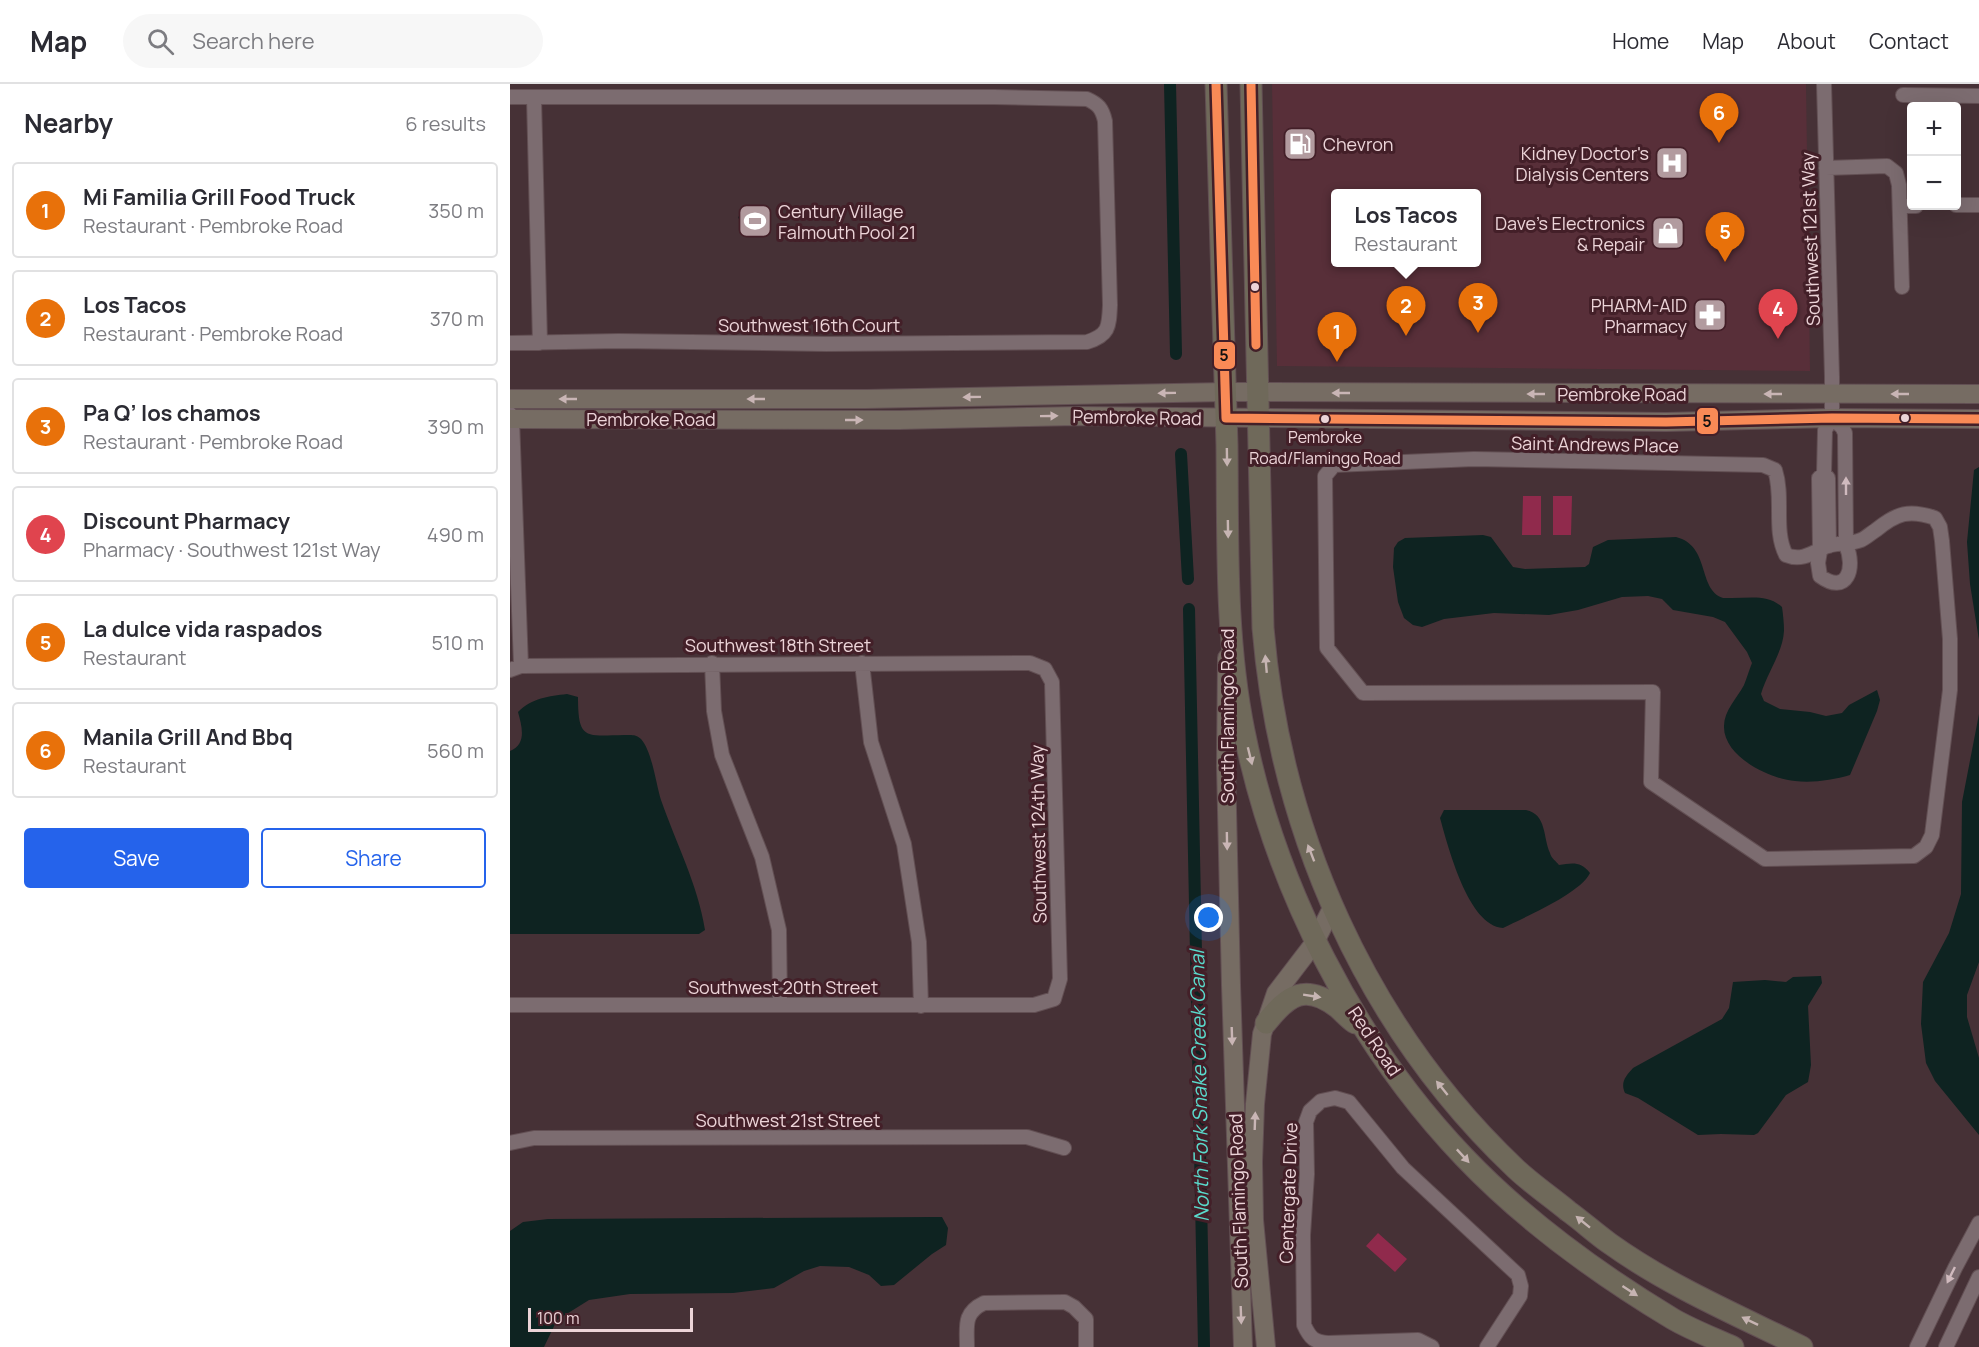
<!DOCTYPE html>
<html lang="en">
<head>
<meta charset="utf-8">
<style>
  :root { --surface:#fff; --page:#f7f7f7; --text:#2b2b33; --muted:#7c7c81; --line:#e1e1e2; --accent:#2563eb }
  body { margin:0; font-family:Manrope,sans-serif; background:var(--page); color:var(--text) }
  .controls { position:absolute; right:18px; top:18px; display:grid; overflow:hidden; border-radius:6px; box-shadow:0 6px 24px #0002 }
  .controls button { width:54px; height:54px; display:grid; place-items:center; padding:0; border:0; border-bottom:2px solid var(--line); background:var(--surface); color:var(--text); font:30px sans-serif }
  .scale { position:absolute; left:18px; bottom:15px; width:165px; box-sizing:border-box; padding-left:6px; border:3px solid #ecd4d8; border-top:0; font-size:16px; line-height:21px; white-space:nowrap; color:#ecd4d8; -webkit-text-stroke:4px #431f28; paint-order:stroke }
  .you { position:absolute; left:699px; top:834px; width:21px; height:21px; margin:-15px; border:4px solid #fff; border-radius:50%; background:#1a73e8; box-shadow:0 0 0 9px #1a73e833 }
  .badge { display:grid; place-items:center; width:39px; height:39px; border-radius:50%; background:var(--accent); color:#fff; font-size:20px; font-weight:700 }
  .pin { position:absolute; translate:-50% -50px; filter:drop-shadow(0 2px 3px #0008) }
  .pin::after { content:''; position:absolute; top:32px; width:21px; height:18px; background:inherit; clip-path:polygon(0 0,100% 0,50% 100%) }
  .popup { position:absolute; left:821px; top:105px; width:150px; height:78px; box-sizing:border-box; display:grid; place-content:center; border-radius:6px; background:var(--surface); filter:drop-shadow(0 2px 4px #0005); font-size:20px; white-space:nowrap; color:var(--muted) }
  .popup b { font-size:22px; color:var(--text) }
  .popup::after { content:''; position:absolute; left:50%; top:100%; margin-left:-12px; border:12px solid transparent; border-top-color:var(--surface) }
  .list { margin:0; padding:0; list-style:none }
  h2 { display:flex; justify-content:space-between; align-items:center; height:78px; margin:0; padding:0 24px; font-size:26px }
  h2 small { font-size:20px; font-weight:400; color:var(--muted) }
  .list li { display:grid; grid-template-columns:39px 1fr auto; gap:18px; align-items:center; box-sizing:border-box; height:96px; margin:0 12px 12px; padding:0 12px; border:2px solid var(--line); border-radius:6px }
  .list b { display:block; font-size:22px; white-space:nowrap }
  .list p { margin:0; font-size:20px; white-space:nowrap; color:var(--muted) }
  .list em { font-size:20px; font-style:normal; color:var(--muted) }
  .actions { display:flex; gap:12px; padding:18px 24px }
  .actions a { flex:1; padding:14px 0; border:2px solid var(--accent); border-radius:6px; text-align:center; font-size:21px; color:var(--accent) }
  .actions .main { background:var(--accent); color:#fff }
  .icon { flex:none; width:33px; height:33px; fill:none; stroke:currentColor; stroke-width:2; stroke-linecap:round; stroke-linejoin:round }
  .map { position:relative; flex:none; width:1469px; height:1263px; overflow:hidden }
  header { display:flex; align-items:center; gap:36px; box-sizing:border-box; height:84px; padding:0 30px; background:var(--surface); border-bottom:2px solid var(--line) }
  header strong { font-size:28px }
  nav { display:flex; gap:33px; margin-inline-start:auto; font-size:21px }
  .search { width:420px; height:54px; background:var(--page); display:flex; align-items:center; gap:15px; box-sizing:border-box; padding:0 21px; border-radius:33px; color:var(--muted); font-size:22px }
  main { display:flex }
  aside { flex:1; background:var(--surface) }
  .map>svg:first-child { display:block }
  .built { fill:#582f39; fill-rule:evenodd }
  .green { fill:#902a4c }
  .water { fill:#0e2321 }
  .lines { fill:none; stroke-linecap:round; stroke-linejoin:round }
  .canal { stroke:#0e2321; stroke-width:12 }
  .minor-casing { stroke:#624f53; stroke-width:16 }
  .major-casing { stroke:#624f53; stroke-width:20 }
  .highway-casing { stroke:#624f53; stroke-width:23 }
  .minor { stroke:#7c6c70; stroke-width:14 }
  .major { stroke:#766c63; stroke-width:18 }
  .highway { stroke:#6f695a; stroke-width:21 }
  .bus-1-casing { stroke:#431f28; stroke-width:14 }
  .bus-1 { stroke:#f98a56; stroke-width:9 }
  .oneway { fill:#c9b5b5 }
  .oneway2 { fill:#c6b4b2 }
  .oneway3 { fill:#d0babe }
  .bus-dot { fill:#ecd4d8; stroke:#431f28; stroke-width:2 }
  .labels { text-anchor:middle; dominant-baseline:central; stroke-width:6; stroke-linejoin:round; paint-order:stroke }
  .bus-label { font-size:16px; fill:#ecd4d8; stroke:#431f28 }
  .poi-label { font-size:18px; fill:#ecd4d8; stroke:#431f28; text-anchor:end }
  .street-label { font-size:18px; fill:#ecd4d8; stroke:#431f28 }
  .water-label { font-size:20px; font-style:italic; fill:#5adacc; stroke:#431f28 }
  .line-badge { stroke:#431f28; stroke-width:2 }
  .pale-badge-label { font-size:16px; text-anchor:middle; font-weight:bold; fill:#111 }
</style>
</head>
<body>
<header>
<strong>Map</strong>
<div class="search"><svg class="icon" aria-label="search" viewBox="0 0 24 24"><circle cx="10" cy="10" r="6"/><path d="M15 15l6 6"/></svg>Search here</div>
<nav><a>Home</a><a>Map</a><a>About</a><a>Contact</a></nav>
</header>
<main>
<aside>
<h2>Nearby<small>6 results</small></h2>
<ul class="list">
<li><span class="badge" style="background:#e8710a">1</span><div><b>Mi Familia Grill Food Truck</b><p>Restaurant · Pembroke Road</p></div><em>350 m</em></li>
<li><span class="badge" style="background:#e8710a">2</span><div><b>Los Tacos</b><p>Restaurant · Pembroke Road</p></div><em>370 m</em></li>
<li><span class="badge" style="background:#e8710a">3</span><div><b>Pa Q’ los chamos</b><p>Restaurant · Pembroke Road</p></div><em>390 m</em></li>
<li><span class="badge" style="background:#e0444e">4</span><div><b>Discount Pharmacy</b><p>Pharmacy · Southwest 121st Way</p></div><em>490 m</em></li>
<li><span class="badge" style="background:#e8710a">5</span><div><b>La dulce vida raspados</b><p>Restaurant</p></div><em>510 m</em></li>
<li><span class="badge" style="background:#e8710a">6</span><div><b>Manila Grill And Bbq</b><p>Restaurant</p></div><em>560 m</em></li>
</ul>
<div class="actions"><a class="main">Save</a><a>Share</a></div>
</aside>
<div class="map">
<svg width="1469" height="1263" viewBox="0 0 1469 1263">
  <rect width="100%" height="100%" fill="#463136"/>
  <path class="built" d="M762,0h534l4,287 -533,-5zM826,110h140v68h-140z"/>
  <path class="green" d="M1013,412h18v39h-19z
    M1043,412h19l-1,39h-18z
    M868,1149l29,26 -12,13 -29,-26z"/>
  <path class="water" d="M232,125l16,1 1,5 12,8 -3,9 -16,-1 -1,-4 -13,-9z
    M1469,383v173l-9,-56 -3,-42 7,-72z
    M973,451l8,2 22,30 12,2 60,-2 4,-3 4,-17 15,-7 68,-3c35,9 21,52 47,61 1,0 8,0 9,0 18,0 36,-4 50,9 1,7 2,16 2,24 -1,21 -17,42 -23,63l3,7 16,8 30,3 16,4 16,-3 7,-8 28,-15 3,10 -3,11 -27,64c-17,5 -37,8 -55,6 -26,-2 -72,-25 -71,-55 0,-15 13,-28 20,-41 3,-7 5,-15 8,-22l-5,-11 -22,-30 -12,-5 -40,-7 -11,-11 -14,-3 -26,1 -44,13 -29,5 -55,-2 -50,6 -22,8 -9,-2 -9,-7 -6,-16 -5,-35 1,-19 4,-6 7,-4z
    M57,610l11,3c0,43 7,39 46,38 7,0 12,-1 17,4 11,12 15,45 20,61 15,43 37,85 44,130l-6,4h-189v-183c17,-7 12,-24 8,-39 14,-14 31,-16 49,-18z
    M1469,630v248l-12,33v22l12,41v77l-44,-54 -9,-18 -5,-39 2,-42 26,-49 12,-39 1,-92z
    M934,726h82c21,4 17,28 24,43 1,5 6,8 9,12 13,-2 22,-4 31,8 -9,20 -65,44 -87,55 -35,-2 -55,-82 -63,-110z
    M1311,892l1,7 -14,23 3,59 -3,17 -22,13 -28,38 -4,2 -33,-1 -23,1 -60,-37 -13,-5c-5,-11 1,-17 8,-25l89,-49 7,-11 4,-26 32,-2 21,2 7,-5z
    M421,1133h11l6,11 -2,17 -14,9 -38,31 -13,1 -12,-11 -20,-8 -29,-1 -16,5 -30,17 -41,5 -103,1 -41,6 -32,20 -13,27h-34v-116l13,-9 25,-3z"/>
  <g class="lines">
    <path class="canal" d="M660,0l6,270
      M671,370l7,125
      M679,525l15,738"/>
    <g class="minor-casing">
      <path id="minor" d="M1314,0l8,293v41l-7,12 -1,44 4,4 1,68
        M1393,11l76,1
        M0,13h484l93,2c11,5 15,9 18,22l5,184c-1,22 -1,30 -23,37l-261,2 -207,-3 -109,2
        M24,14l6,245
        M1316,84l61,-2 9,7 3,12 3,102
        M1446,121h23
        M1390,122h16
        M0,330l2,5 9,247
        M964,375l289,6 12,5c9,28 -2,60 11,85 15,6 25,-1 39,-8 10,-5 24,-2 36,-7 5,-2 10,-7 15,-10 21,-17 33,-21 59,-12l5,9 2,14 8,98v51l-18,145 -6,12 -12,9 -149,3 -114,-77 2,-90 -290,1 -36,-45 -2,-172 9,-11z
        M1314,390l-5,4 1,73 -2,12 2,13c27,20 36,-8 26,-31l-1,-112 -3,-6 -10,-9
        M202,579l2,48 8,44 40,102 17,73 1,74
        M352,579l9,79 33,102 15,98 2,64
        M0,586l11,-4 509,-3 15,6 7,13 8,297 -6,20 -20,6h-524
        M0,1059l24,-5 493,-1 37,11
        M457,1263c0,-21 -4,-34 17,-44l81,-1 9,5 12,12v28
        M922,1263l-14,-7 -90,3c-14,-1 -18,-5 -24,-18l-1,-90 4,-61 -1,-52 4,-11 11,-10 14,-3 14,4 54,66 115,107 3,11 -1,10 -33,51
        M1407,1263l38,-79 24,-45
        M1436,1263l33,-70"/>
    </g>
    <g class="major-casing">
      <path id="major" d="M0,315h356l360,-7 753,2
        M0,335l389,1 178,-4 589,6 166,-4 147,1
        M717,574l-1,108 5,219 12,362
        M756,1263l-12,-127 -1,-58 2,-58 7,-70 14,-41 39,-51 17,-34"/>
    </g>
    <g class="highway-casing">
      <path id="highway" d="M706,0c4,120 8,240 11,361 1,95 -2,192 17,286 31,155 111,312 220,426 59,62 136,118 209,162 19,11 40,19 60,28
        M741,0l12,544c17,204 103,399 253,541 16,15 35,28 52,42 14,10 27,22 41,32 60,43 128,72 193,104
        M756,939c22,-28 39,-40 71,-16 6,5 11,11 18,16"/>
    </g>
    <use href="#minor" class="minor"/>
    <use href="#major" class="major"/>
    <use href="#highway" class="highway"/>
    <g class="bus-1-casing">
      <path id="bus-1" d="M706,0l10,334 440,4 166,-4 147,1
        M741,0l5,261"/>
    </g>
    <use href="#bus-1" class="bus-1"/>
  </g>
  <defs><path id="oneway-solid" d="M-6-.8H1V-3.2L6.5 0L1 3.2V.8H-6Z" transform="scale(1.5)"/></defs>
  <g class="oneway">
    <use href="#oneway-solid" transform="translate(657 309) rotate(179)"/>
    <use href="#oneway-solid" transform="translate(831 309) rotate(-180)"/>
    <use href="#oneway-solid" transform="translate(1026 310) rotate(-180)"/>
    <use href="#oneway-solid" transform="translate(1263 310) rotate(180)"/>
    <use href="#oneway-solid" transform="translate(1390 310) rotate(-180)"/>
    <use href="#oneway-solid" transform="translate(462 313) rotate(179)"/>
    <use href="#oneway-solid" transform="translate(58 315) rotate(-180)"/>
    <use href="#oneway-solid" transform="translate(246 315) rotate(-180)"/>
    <use href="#oneway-solid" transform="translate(539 332) rotate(-1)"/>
    <use href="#oneway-solid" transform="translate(344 336)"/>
    <use href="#oneway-solid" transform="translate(717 757) rotate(89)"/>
    <use href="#oneway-solid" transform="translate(722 952) rotate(88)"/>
    <use href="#oneway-solid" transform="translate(745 1037) rotate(-88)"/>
    <use href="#oneway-solid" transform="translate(731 1231) rotate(88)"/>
  </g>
  <g class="oneway2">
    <use href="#oneway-solid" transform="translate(717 373) rotate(89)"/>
    <use href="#oneway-solid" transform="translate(718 445) rotate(89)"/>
    <use href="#oneway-solid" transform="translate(756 580) rotate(-95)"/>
    <use href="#oneway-solid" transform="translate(740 672) rotate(76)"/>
    <use href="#oneway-solid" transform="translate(801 769) rotate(-111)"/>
    <use href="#oneway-solid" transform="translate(802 912) rotate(9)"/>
    <use href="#oneway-solid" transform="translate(932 1004) rotate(-129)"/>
    <use href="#oneway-solid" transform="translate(953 1072) rotate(47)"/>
    <use href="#oneway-solid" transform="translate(1073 1138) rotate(-141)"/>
    <use href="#oneway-solid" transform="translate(1120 1207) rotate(33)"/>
    <use href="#oneway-solid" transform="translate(1240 1237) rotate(-154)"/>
  </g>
  <g class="oneway3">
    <use href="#oneway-solid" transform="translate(1336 402) rotate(-90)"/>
    <use href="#oneway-solid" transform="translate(1441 1191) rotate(116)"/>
  </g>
  <defs>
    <g id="fuel-square" transform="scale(1.725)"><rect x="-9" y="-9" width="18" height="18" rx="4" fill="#b29b9f" stroke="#431f28"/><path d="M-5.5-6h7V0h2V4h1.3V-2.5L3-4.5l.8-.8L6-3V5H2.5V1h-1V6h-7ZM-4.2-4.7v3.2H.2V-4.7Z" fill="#fff"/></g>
    <g id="hospital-square" transform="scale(1.725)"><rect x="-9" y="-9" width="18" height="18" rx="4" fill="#b29b9f" stroke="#431f28"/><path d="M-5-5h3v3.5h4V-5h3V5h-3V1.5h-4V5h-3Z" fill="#fff"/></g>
    <g id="stadium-square" transform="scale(1.725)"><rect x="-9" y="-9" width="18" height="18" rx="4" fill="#b29b9f" stroke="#431f28"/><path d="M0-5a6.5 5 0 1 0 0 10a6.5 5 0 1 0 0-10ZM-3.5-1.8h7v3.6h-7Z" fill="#fff"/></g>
    <g id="shop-square" transform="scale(1.725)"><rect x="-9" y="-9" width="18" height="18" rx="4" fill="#b29b9f" stroke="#431f28"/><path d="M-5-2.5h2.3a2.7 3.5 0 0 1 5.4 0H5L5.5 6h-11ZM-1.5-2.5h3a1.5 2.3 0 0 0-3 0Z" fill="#fff"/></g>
    <g id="pharmacy-square" transform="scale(1.725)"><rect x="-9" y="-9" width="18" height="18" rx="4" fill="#b29b9f" stroke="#431f28"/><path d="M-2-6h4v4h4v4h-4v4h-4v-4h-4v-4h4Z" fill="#fff"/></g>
  </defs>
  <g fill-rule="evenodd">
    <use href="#fuel-square" x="790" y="60"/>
    <use href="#hospital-square" x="1162" y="79"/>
    <use href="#stadium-square" x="245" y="137"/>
    <use href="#shop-square" x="1158" y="149"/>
    <use href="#pharmacy-square" x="1200" y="231"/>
  </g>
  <g class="bus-dot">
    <circle cx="745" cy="203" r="5"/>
    <circle cx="1395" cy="334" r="5"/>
    <circle cx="815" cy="335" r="5"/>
  </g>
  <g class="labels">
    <g class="bus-label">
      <text x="815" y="353">Pembroke<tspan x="815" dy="21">Road/Flamingo Road</tspan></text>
    </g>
    <g class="poi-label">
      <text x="813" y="60" text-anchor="start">Chevron</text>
      <text x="1139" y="69">Kidney Doctor's<tspan x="1139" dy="21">Dialysis Centers</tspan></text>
      <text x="268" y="127" text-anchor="start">Century Village<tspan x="268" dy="21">Falmouth Pool 21</tspan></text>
      <text x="1135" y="139">Dave's Electronics<tspan x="1135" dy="21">&amp; Repair</tspan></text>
      <text x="1177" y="221">PHARM-AID<tspan x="1177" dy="21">Pharmacy</tspan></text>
    </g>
    <g class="street-label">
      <text transform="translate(1300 155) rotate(-92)">Southwest 121st Way</text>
      <text x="299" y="241">Southwest 16th Court</text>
      <text x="1112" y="310">Pembroke Road</text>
      <text transform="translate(627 333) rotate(1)">Pembroke Road</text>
      <text x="141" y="335">Pembroke Road</text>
      <text transform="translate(1085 360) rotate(1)">Saint Andrews Place</text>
      <text x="268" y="561">Southwest 18th Street</text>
      <text transform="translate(717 632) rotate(-90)">South Flamingo Road</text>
      <text transform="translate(528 750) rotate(-91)">Southwest 124th Way</text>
      <text x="273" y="903">Southwest 20th Street</text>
      <text transform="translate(865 957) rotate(56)">Red Road</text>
      <text x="278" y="1036">Southwest 21st Street</text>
      <text transform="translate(778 1109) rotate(-88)">Centergate Drive</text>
      <text transform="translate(728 1117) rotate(-92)">South Flamingo Road</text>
    </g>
    <g class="water-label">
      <text transform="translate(689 1002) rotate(-91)">North Fork Snake Creek Canal</text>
    </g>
  </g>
  <g class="line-badge">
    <rect x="703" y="257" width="23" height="29" rx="6" fill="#f98a56"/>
    <rect x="1186" y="323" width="23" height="28" rx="6" fill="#f98a56"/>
  </g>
  <g class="pale-badge-label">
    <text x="714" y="277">5</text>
    <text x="1197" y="343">5</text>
  </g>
</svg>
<div class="controls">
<button>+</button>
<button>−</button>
</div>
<div class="scale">100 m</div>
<div class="you"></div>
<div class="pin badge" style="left:827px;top:278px;background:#e8710a">1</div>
<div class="pin badge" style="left:896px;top:252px;background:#e8710a">2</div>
<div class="popup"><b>Los Tacos</b>Restaurant</div>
<div class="pin badge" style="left:968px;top:249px;background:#e8710a">3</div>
<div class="pin badge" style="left:1268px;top:255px;background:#e0444e">4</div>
<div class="pin badge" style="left:1215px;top:178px;background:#e8710a">5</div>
<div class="pin badge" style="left:1209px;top:59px;background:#e8710a">6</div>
</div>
</main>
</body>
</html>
